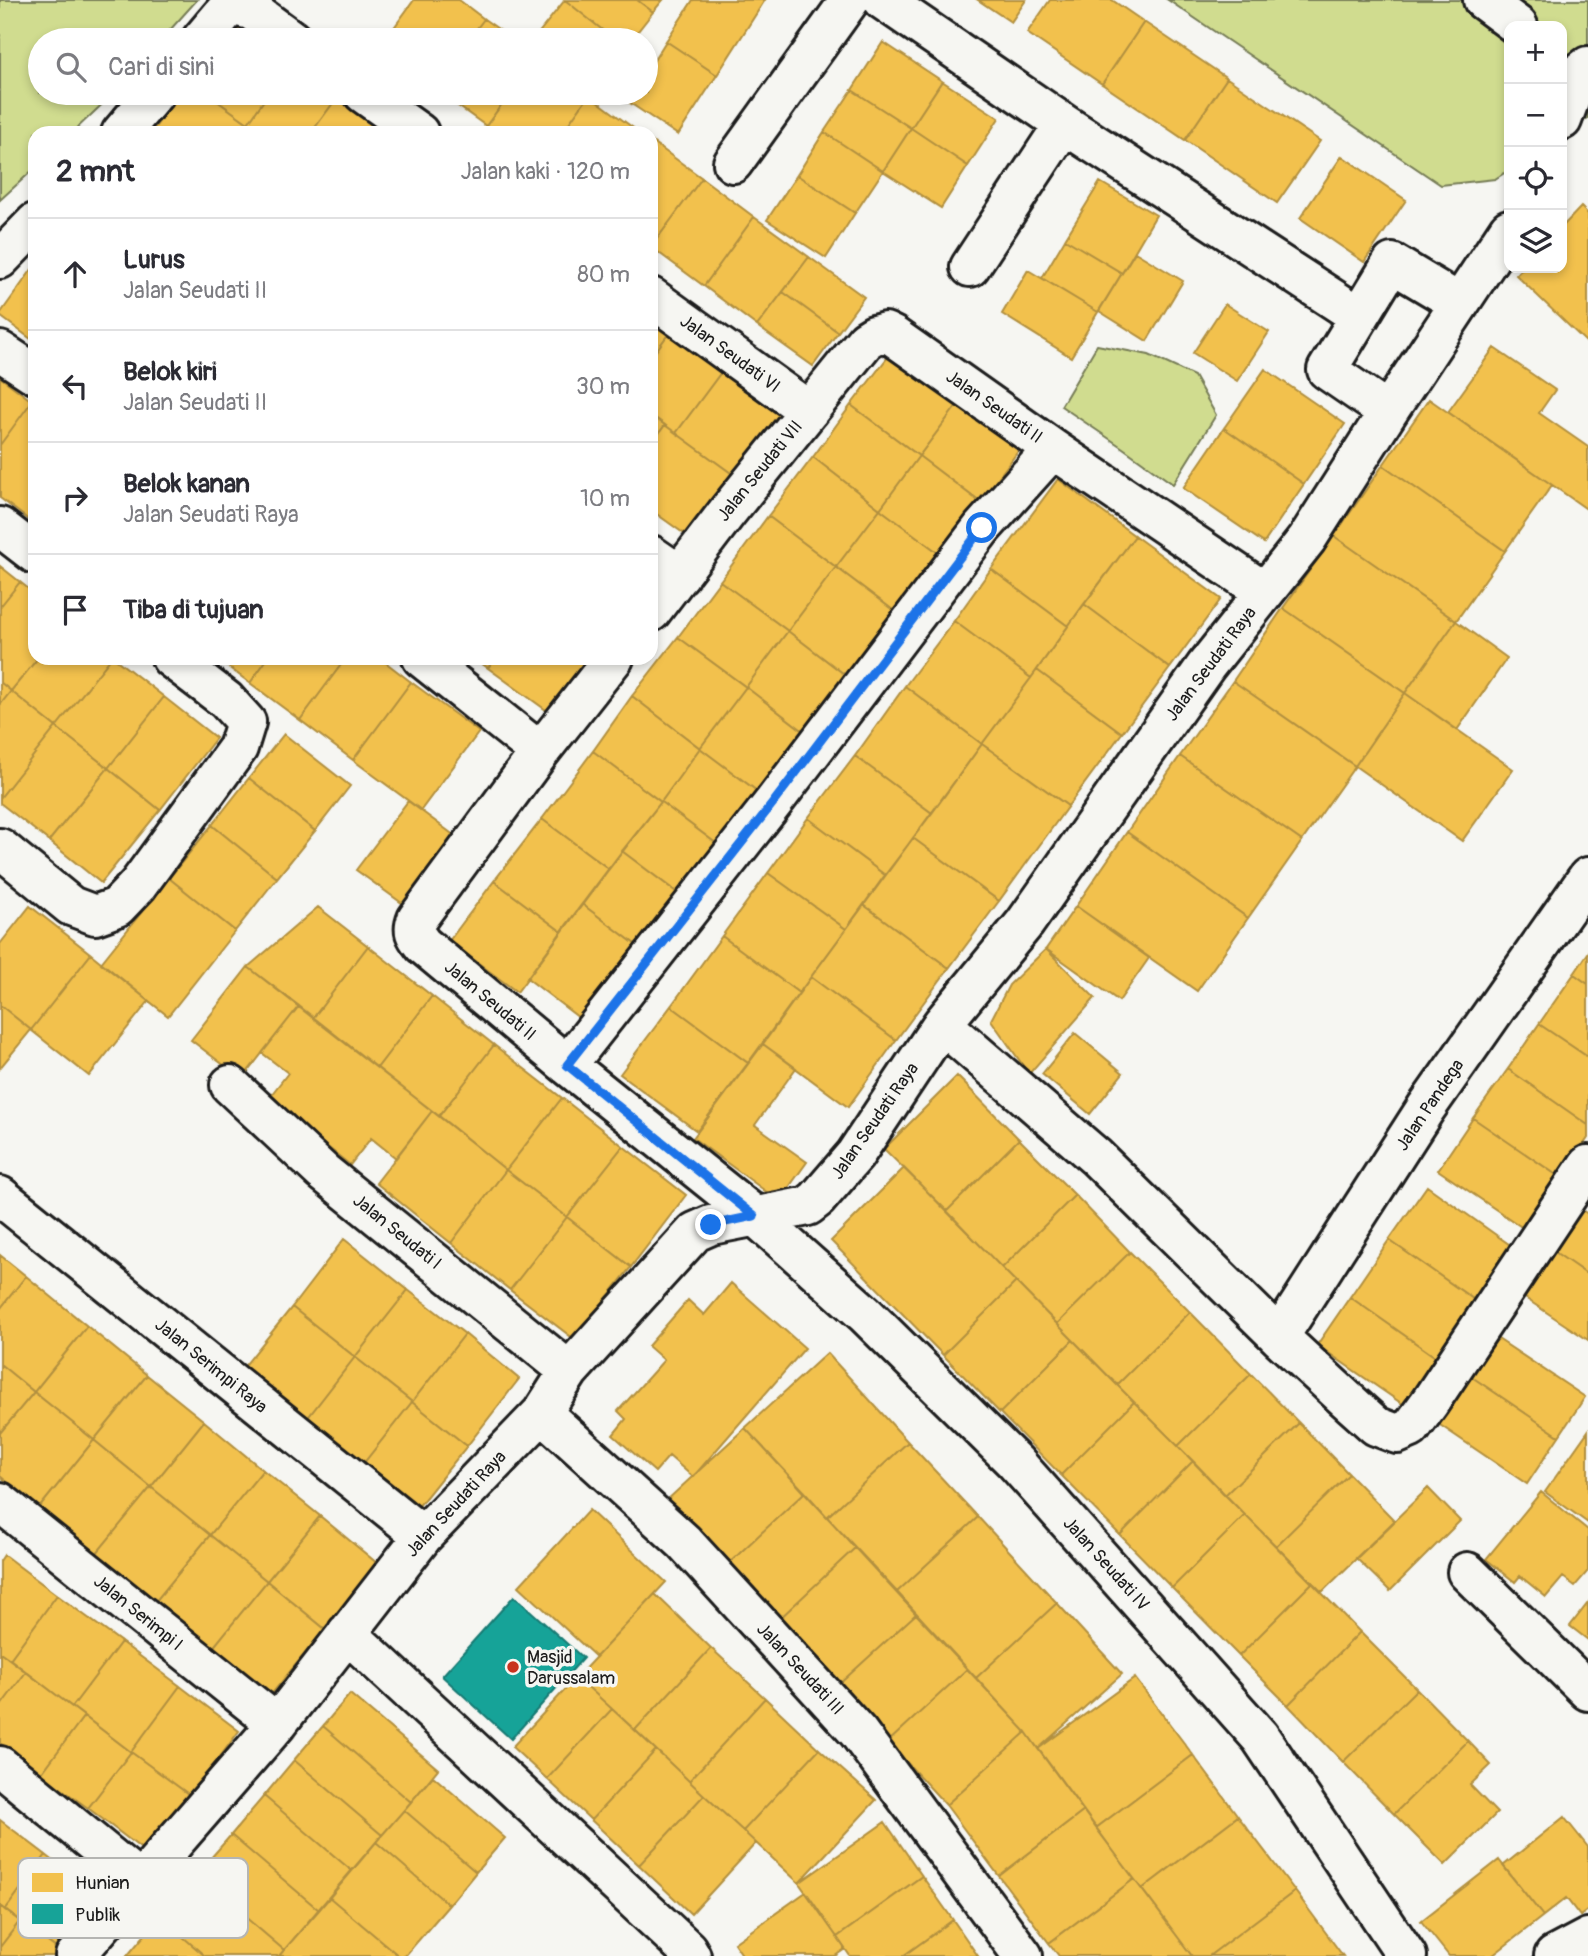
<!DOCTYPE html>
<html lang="id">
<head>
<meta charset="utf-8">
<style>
  :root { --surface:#fff; --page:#f7f7f7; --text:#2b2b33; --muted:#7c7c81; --line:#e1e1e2 }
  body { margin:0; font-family:Pangolin,sans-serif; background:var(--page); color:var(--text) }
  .controls { position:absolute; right:21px; top:21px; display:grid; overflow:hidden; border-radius:14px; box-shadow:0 4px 10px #0003 }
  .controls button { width:63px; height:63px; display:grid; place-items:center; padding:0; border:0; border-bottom:2px solid var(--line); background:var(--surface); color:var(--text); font:35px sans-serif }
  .stop { position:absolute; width:21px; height:21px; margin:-16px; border:5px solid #1a73e8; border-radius:50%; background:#fff }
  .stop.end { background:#1a73e8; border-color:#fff; box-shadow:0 2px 7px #0008 }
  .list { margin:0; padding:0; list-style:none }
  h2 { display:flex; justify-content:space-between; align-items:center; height:91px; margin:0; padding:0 28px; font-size:30px }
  h2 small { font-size:23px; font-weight:400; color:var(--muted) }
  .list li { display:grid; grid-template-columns:46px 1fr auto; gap:21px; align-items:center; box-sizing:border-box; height:112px; padding:0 28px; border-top:2px solid var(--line) }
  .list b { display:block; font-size:26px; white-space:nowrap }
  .list p { margin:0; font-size:23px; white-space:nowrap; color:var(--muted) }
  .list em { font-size:23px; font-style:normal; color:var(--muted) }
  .icon { flex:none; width:38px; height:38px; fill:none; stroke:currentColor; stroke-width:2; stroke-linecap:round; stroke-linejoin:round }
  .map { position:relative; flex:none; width:1588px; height:1956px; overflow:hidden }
  .search { position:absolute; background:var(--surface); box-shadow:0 4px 10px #0003; left:28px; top:28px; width:630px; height:77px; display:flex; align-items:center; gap:18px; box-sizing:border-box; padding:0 24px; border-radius:38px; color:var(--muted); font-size:26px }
  .panel { position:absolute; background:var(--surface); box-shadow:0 4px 10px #0003; left:28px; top:126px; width:630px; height:539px; border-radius:21px }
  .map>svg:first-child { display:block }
  .green { fill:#d0dc8f; stroke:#767c56; stroke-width:2 }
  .homes { fill:#f2c14e; stroke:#b2903f; stroke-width:2 }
  .public { fill:#17a398; stroke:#187a73; stroke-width:2 }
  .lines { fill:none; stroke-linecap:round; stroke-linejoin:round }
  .street-casing { stroke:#1c1c1c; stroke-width:44 }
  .street { stroke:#f6f6f2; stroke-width:38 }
  .route { stroke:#1a73e8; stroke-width:9 }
  .poi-dot { fill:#c8321e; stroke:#f6f6f2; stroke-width:2.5 }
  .labels { text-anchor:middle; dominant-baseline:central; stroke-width:7; stroke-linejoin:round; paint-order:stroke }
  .street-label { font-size:18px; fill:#1c1c1c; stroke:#f6f6f2 }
  .poi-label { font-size:18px; fill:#1c1c1c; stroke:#f6f6f2; text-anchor:start }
  .key { fill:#f6f6f2; stroke:#b5b5b2; stroke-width:2 }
  .key-label { font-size:19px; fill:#1c1c1c }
</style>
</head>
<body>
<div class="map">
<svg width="1588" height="1956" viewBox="0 0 1588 1956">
  <rect width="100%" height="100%" fill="#f6f6f2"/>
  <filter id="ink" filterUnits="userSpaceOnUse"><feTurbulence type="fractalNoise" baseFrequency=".0143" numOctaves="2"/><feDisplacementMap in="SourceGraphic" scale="14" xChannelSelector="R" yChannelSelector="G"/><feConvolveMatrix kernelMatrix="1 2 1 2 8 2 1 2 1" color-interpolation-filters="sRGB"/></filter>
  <g filter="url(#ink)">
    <path class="green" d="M0,0h197l-36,40h-121v53h74l-42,40h-37v35l-35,32z
      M1168,0h420v118l-26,17v-109h-53v144l-14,9 -54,6z
      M1097,345l52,10 45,21 22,39 -43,69 -50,-36 -62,-42z"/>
    <path class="homes" d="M414,0h45l25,19 -16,21h-83z
      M565,0h72l16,12 -22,28h-16z
      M565,0l50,40h-70l-8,-5z
      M637,0h26l-10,12z
      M693,0h72l-48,75 -51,-34z
      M978,0h48l-15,22z
      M1050,0h62l32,22 -42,62 -75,-51z
      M234,18l30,22h-46z
      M484,19l30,21h-46z
      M1144,22l83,56 -42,62 -83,-56z
      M666,41l51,34 -39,60 -51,-34 6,-8h13v-20z
      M883,42l59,39 -31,47 -59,-38z
      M1227,78l93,63 -43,62 -92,-63z
      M942,81l57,37 -31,48 -57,-38z
      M852,90l59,38 -28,43 -59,-39z
      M180,93h26l42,30 -7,10h-90z
      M206,93h63l-21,30z
      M269,93h67l3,2 -28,38h-49l-14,-10z
      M440,93h70l-24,33z
      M510,93h76l3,2 -27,38h-66l-10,-7z
      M339,95l54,38h-82z
      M589,95l51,38h-78z
      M248,123l14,10h-21z
      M911,128l57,38 -27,42 -58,-37z
      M824,132l59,39 -28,42 -58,-38z
      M651,141l51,37 -51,69z
      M1342,156l64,44 -42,62 -64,-44z
      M797,175l58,38 -29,45 -59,-38z
      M702,178l52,39 -50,69 -53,-39z
      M1100,182l56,33 -34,58 -57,-34z
      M1581,207l7,7v130l-72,-69 7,-7h39v-41z
      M754,217l55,40 -52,69 -53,-40z
      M1065,239l57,34 -24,39 -56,-34z
      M1135,252l48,29 -36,60 -48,-30z
      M809,257l55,40 -26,35 -55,-40z
      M35,265v77l-35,-26v-2z
      M1028,270l70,42 -27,45 -69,-43z
      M783,292l55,40 -25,34 -56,-40z
      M1225,304l44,28 -32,49 -44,-28z
      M651,320l18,13 -18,25z
      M669,333l53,38 -46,62 -25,-18v-57z
      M1494,348l61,42 -16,23 49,34v63l-140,-98z
      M891,353l67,51 -39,52 -68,-51z
      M1265,369l80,55 -41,60 -80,-56z
      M722,371l61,45 -45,62 -62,-45z
      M0,377l32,24 -32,44z
      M1429,399l123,86 -47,66 -122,-86z
      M32,401l3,2v109l-6,8 -29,-22v-53z
      M958,404l61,46 -39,52 -61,-46z
      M851,405l68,51 -39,53 -67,-52z
      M651,415l14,10 -14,19z
      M665,425l73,53 -45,62 -42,-30v-66z
      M1224,428l80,56 -40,59 -81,-55z
      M919,456l61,46 -40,52 -60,-45z
      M813,457l67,52 -44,58 -68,-51z
      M1383,465l122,86 -49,70 -122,-85z
      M1058,479l77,57 -67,90 -77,-57z
      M880,509l60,45 -43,59 -61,-46z
      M768,516l68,51 -48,64 -68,-50z
      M1135,536l86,63 -51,69 -86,-64z
      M1334,536l122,85 -51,72 -122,-85z
      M0,566l20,16 -20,25z
      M836,567l61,46 -49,64 -60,-46z
      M991,569l77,57 -37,52 -77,-57z
      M720,581l68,50 -42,56 -68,-50z
      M20,582l15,12v64h3l-27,33 -11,-9v-75z
      M1084,604l86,64 -48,65 -85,-63z
      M1283,608l122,85 -50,73 -122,-85z
      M954,621l77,57 -49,66 -77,-58z
      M1456,621l51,37 -50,72 -52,-37z
      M788,631l60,46 -42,56 -60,-46z
      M678,637l68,50 -46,61 -68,-52z
      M38,658h73l-55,69 -45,-36z
      M111,658h3l50,39 -56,71 -52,-41z
      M216,658h52l-18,25z
      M268,658h78l-46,62 -50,-37z
      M346,658h34l31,24 -58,78 -53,-40z
      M474,658h21l-7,10z
      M495,658h99l-41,57 -65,-47z
      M1037,670l85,63 -54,73 -86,-62z
      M1233,681l122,85 -53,75 -122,-85z
      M0,682l11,9 -11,14z
      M411,682l68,50 -58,78 -68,-50z
      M905,686l77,58 -50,69 -77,-57z
      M746,687l60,46 -45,61 -61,-46z
      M11,691l45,36 -56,71v-93z
      M1405,693l108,76 -51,72 -107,-75z
      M632,696l68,52 -39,54 -68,-51z
      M164,697l52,41 -56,72 -52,-42z
      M56,727l52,41 -59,73 -49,-38v-5z
      M284,734l66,52 -35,45 -66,-53z
      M982,744l86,62 -69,95 -86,-63z
      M700,748l61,46 -40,53 -60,-45z
      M593,751l68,51 -52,67 -67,-50z
      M855,756l77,57 -47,62 -77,-57z
      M1180,756l122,85 -54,77 -121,-86z
      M108,768l52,42 -59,73 -52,-42z
      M249,778l66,53 -38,47 -65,-53z
      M408,801l55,41 -50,69 -57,-41z
      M661,802l60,45 -38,50 -61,-46z
      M808,818l77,57 -39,54 -78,-56z
      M542,819l67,50 -47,63 -68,-51z
      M212,825l65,53 -42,53 -66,-53z
      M1127,832l121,86 -51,73 -121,-85z
      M913,838l86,63 -50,67 -85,-63z
      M622,851l61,46 -40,53 -61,-46z
      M768,873l78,56 -47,64 -77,-57z
      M169,878l66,53 -67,85 -67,-53z
      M494,881l68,51 -45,60 -68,-51z
      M582,904l61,46 -56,74 -60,-46z
      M864,905l85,63 -53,72 -85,-63z
      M30,906l61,48 -60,76 -31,-25v-61z
      M1076,906l73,52 -30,43 -73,-52z
      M318,907l50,39 -55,72 -65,-51z
      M722,936l77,57 -51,70 -77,-57z
      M368,946l64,50 -55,72 -64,-50z
      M1046,949l49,49 -66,76 -38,-54 18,-35z
      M1588,953v31l-14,-10z
      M91,954l58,47 -60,75 -58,-46z
      M248,967l51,39 -57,73 -51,-39z
      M1574,974l14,10v73l-49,-33z
      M811,977l85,63 -48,67 -85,-63z
      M432,996l62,49 -55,71 -62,-48z
      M0,1005l31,25 -31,38z
      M299,1006l133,105 -36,47 -25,-20 -21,27 -82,-66 20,-26 -26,-20z
      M671,1006l77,57 -51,68 -77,-57z
      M1539,1024l49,33v68l-80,-56z
      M1075,1033l48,40 -33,41 -48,-40z
      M763,1044l33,24 -41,57 52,37 -28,39 -86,-63z
      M494,1045l68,53 -56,72 -67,-54z
      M1508,1069l80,56v13l-27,40 -88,-60z
      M957,1076l62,63 -72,72 -63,-62z
      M562,1098l61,48 -56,71 -61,-47z
      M432,1111l74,59 -55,73 -75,-60z
      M1473,1118l88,60 -35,52 -88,-60z
      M1019,1139l56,56 -73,73 -55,-57z
      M623,1146l63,49 -55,72 -64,-50z
      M904,1168l112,114 -73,73 -112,-114z
      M506,1170l61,47 -57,73 -59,-47z
      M1427,1186l86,61 -37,54 -87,-61z
      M1075,1195l55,57 -73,72 -55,-56z
      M1580,1209l8,5v61l-36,-25z
      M567,1217l64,50 -57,72 -64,-49z
      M344,1239l64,51 -53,67 -63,-50z
      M1389,1240l87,61 -39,57 -87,-61z
      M1552,1250l36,25v65l-66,-44z
      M1130,1252l60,60 -73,73 -60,-61z
      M0,1255l26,21 -26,33z
      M26,1276l61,50 -53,66 -34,-28v-55z
      M1016,1282l57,58 -73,73 -57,-58z
      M731,1283l74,65 -112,129 -24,-21 -14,16 -42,-37 13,-16 -8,-8 46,-51 -16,-14 40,-46 16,15z
      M408,1290l57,44 -53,68 -57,-45z
      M1350,1297l87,61 -33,47 -87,-60z
      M292,1307l63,50 -49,63 -64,-51z
      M1190,1312l61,62 -73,72 -61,-61z
      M87,1326l60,49 -53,65 -60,-48z
      M465,1334l54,45 -52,67 -55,-44z
      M1495,1337l90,60 -26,39 -90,-61z
      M1073,1340l61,62 -73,73 -61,-62z
      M827,1353l81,89 -81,75 -82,-89z
      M355,1357l57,45 -49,62 -57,-44z
      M0,1364l34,28 -34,41z
      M1251,1374l48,49 -74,72 -47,-49z
      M147,1375l57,46 -53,66 -57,-47z
      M1469,1375l90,61 -32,48 -90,-61z
      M34,1392l60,48 -55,68 -39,-32v-43z
      M412,1402l55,44 -49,61 -55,-43z
      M1134,1402l59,59 -73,74 -59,-60z
      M204,1421l59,49 -53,65 -59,-48z
      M1299,1423l50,51 -73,72 -51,-51z
      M745,1428l60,64 -79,74 -60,-65z
      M1588,1431v92l-43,-31z
      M94,1440l57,47 -55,67 -57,-46z
      M908,1442l70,75 -81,75 -70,-75z
      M1193,1461l52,54 -73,73 -52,-53z
      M263,1470l57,46 -53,65 -57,-46z
      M1349,1474l46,47 -73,71 -46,-46z
      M151,1487l59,48 -55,67 -59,-48z
      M1428,1488l32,33 -70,70 -34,-33z
      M805,1492l50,56 -78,73 -51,-55z
      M1541,1492l47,38v41l-13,15 -12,-9 -17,20 -26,-21 -5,6 -29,-23z
      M589,1510l77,72 -70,75 -77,-71z
      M1245,1515l67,68 -73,73 -67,-68z
      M320,1516l58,48 -53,65 -58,-48z
      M978,1517l79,86 -81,75 -79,-86z
      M210,1535l57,46 -55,68 -57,-47z
      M855,1548l61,66 -79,72 -60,-65z
      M4,1555l53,40 -47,64 -10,-7v-91z
      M267,1581l58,48 -55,67 -58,-47z
      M1312,1583l48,49 -72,73 -49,-49z
      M655,1594l56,54 -76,82 -58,-53z
      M57,1595l64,47 -49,65 -62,-48z
      M1057,1603l65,71 -84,75 -12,-17 -50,-54z
      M1588,1603v37l-18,-14z
      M916,1614l51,55 -79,73 -51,-56z
      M1360,1632l57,57 -74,73 -55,-57z
      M121,1642l59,44 -49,66 -59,-45z
      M711,1648l54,50 -76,83 -54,-51z
      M0,1652l26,20 -26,35z
      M967,1669l59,63 -80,73 -58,-63z
      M26,1672l58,44 -43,58 -41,-31v-36z
      M577,1677l35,32 -65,70 -35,-32z
      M1135,1678l58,77 -97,73 -58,-79z
      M180,1686l59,45 -48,65 -60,-44z
      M1417,1689l51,52 -74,73 -51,-52z
      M350,1694l88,75 -27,33 -88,-76z
      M765,1698l54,51 -76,82 -54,-50z
      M612,1709l44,41 -65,70 -44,-41z
      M84,1716l47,36 -43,56 -47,-34z
      M323,1726l88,76 -29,33 -88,-75z
      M1026,1732l58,79 -85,65 -53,-71z
      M1468,1741l23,24 -21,20 27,28 -52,52 -51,-51z
      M819,1749l57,51 -77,83 -56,-52z
      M656,1750l48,45 -65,70 -48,-45z
      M131,1752l60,44 -44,57 -59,-45z
      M1193,1755l45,61 -96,73 -46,-61z
      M294,1760l88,75 -30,36 -88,-75z
      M433,1776l72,62 -29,34 -72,-62z
      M704,1795l52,48 -65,71 -52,-49z
      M264,1796l88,75 -33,39 -88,-75z
      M404,1810l72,62 -27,33 -73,-63z
      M1084,1811l50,68 -85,64 -50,-67z
      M1238,1816l57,75 -86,65h-17l-50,-67z
      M1564,1817l24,30v63l-8,6 -14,-18 -23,18 -40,-50z
      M0,1820l46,35 -41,55 -5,-4z
      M885,1822l37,54 -85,61 -38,-54z
      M231,1835l88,75 -35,40 -88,-75z
      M376,1842l73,63 -44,51h-6l-70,-59z
      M46,1855l54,42 -40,54 -55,-41z
      M1499,1860l44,56 -51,40h-43l-28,-35z
      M196,1875l88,75 -5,6h-74l-45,-39z
      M922,1876l31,44 -50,36h-53l-13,-19z
      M1134,1879l58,77h-133l-10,-13z
      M1295,1891l48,65h-134z
      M806,1892l39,57 -10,7h-92l-9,-13z
      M329,1897l70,59h-120z
      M0,1906l20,15 -20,26z
      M160,1917l45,39h-78z
      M953,1920l25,36h-75z
      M20,1921l40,30 -4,5h-56v-9z"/>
    <path class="public" d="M514,1596l69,62 -72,81 -69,-63z"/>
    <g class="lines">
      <g class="street-casing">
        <path id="street" d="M883,0l181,124 295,192
          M1483,0l35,26
          M201,40l27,-32 9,-1 14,3 41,30
          M363,93l56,40
          M1562,120l18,-48 8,-6
          M121,133l34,-40
          M733,163l117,-163
          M0,259l35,-36
          M970,267l94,-143
          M651,297l158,114
          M0,351l35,23
          M1388,412l-61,-42 65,-107 67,40
          M1053,449l212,143
          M0,527l35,27
          M651,555l29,20
          M422,658l118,94
          M614,658l-74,94 -123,167c-5,12 -2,16 6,26l144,120 188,151 110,98 150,148 245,275 147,219
          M0,848l71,58 24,9 22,-8 21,-22 100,-137 8,-26 -20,-22 -55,-42
          M942,1024l154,133 183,180 67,62 30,27 21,8 14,-6 19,-26 158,-237
          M567,1065l206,-262 209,-275 71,-79 -160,-113 -8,-4 -11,3 -8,5 -138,171 -77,101
          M230,1085l93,87 246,199
          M0,1196l423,340
          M1279,1337l147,-229 162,-231
          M542,1413l142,129 174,190 165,224
          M0,1502l277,222
          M1467,1572l121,119
          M347,1633l340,316 4,7
          M0,1766l141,116
          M75,1956l202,-232 146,-188 119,-123 27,-42 126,-139 16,-7 97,-19 9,-7 38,-44 87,-131 83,-101 181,-257 101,-127 81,-127 121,-183
          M1554,1956l34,-18"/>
      </g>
      <use href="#street" class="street"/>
    </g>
  </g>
  <g class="lines" filter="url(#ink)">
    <path class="route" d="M711,1225l43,-9 -187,-151 206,-262 209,-275"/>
  </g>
  <circle class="poi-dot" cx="513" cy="1667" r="7"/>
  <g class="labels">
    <g class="street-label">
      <text transform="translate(730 354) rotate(36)">Jalan Seudati VI</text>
      <text transform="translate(994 407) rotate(35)">Jalan Seudati II</text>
      <text transform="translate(760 471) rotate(-51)">Jalan Seudati VII</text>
      <text transform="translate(1211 664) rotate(-53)">Jalan Seudati Raya</text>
      <text transform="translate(490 1001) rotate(40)">Jalan Seudati II</text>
      <text transform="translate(1430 1105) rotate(-56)">Jalan Pandega</text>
      <text transform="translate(875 1121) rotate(-55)">Jalan Seudati Raya</text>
      <text transform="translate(397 1232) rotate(39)">Jalan Seudati I</text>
      <text transform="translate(211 1366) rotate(39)">Jalan Serimpi Raya</text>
      <text transform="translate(456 1504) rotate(-47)">Jalan Seudati Raya</text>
      <text transform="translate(1106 1564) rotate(48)">Jalan Seudati IV</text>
      <text transform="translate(138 1613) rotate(39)">Jalan Serimpi I</text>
      <text transform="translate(800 1669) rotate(47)">Jalan Seudati III</text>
    </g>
    <g class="poi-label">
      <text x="527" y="1657">Masjid<tspan x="527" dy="21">Darussalam</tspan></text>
    </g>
  </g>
  <rect x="18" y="1858" width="230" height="80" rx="10" class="key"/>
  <rect x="32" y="1873" width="31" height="19" fill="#f2c14e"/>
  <rect x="32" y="1904" width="31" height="20" fill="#17a398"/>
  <g class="key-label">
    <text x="75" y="1889">Hunian</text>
    <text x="75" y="1921">Publik</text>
  </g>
</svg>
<div class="controls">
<button>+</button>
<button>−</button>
<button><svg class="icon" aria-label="locate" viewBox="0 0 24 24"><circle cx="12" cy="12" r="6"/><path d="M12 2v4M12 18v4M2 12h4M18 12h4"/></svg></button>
<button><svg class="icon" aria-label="layers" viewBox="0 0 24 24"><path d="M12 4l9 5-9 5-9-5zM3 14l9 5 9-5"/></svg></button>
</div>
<div class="stop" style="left:982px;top:528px"></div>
<div class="stop end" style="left:711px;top:1225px"></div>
<div class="search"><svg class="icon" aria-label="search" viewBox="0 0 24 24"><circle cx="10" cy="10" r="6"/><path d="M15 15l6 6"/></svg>Cari di sini</div>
<section class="panel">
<h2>2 mnt<small>Jalan kaki · 120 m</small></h2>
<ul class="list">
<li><svg class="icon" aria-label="ahead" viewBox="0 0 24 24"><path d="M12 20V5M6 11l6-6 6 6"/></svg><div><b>Lurus</b><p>Jalan Seudati II</p></div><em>80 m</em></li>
<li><svg class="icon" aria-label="left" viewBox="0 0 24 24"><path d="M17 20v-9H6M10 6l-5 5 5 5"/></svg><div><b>Belok kiri</b><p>Jalan Seudati II</p></div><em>30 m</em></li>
<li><svg class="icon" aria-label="right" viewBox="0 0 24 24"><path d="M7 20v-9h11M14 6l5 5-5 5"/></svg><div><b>Belok kanan</b><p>Jalan Seudati Raya</p></div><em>10 m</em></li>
<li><svg class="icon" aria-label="arrive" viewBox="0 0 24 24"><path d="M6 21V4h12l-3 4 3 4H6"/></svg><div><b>Tiba di tujuan</b></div></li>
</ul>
</section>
</div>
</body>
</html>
